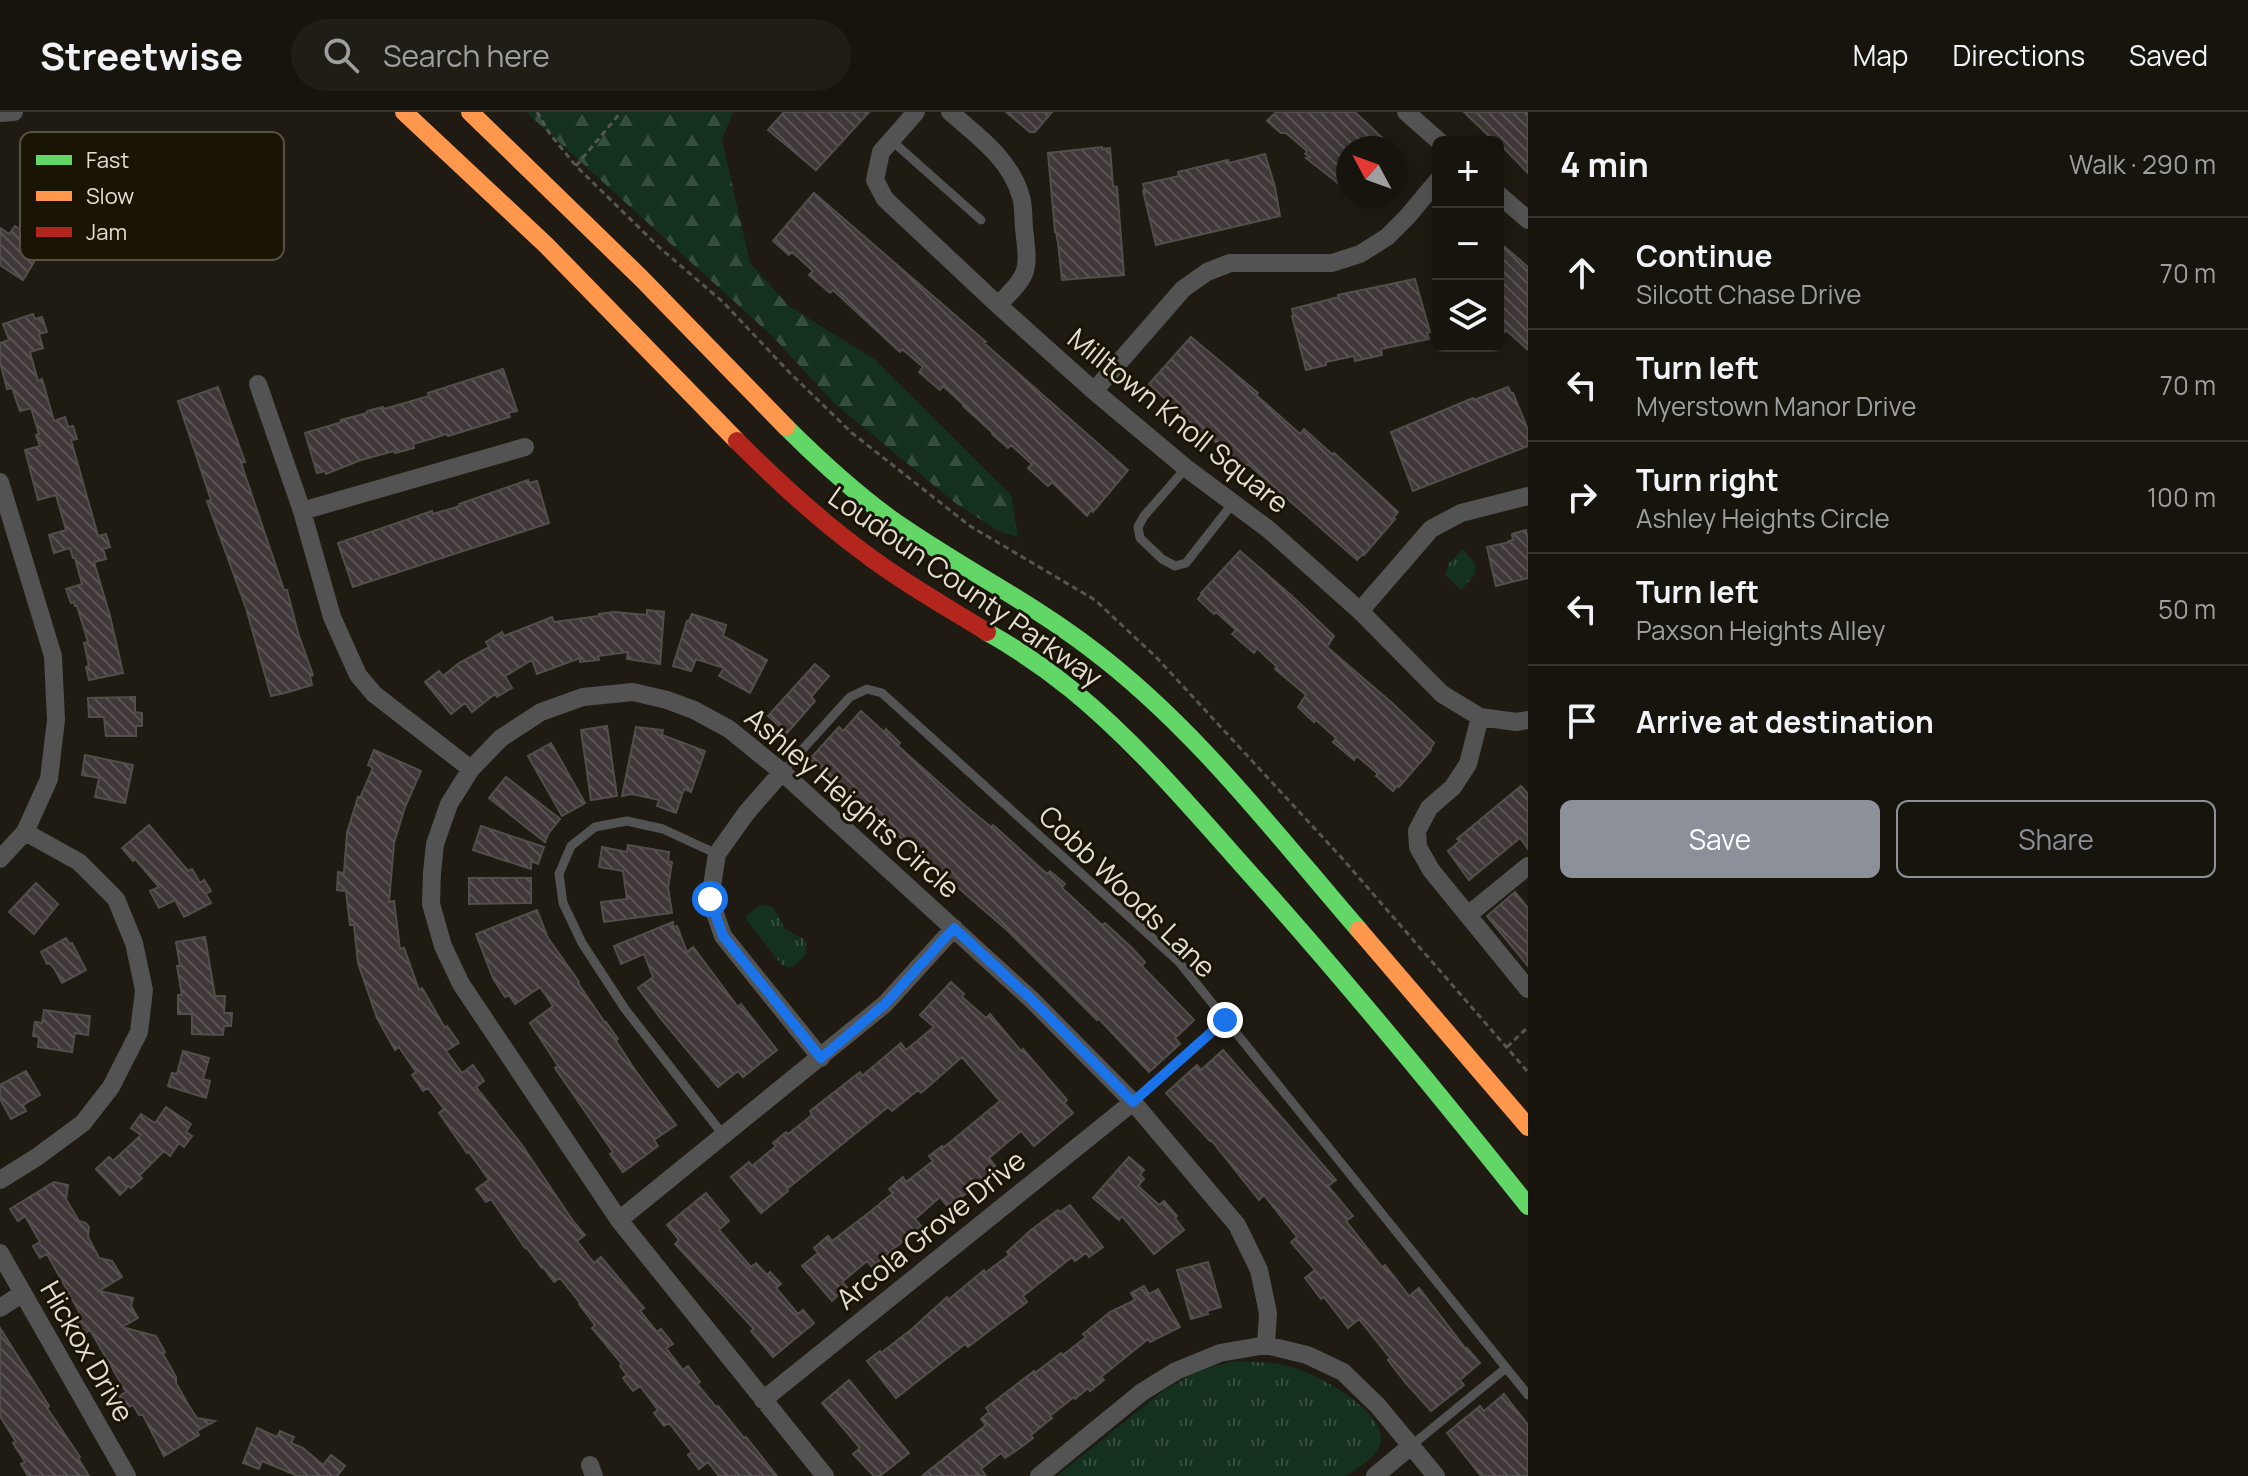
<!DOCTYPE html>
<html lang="en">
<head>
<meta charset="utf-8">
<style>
  :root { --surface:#17140e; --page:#201d17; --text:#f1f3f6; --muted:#9e9e9e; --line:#36332e; --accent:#8c9099 }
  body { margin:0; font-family:Manrope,sans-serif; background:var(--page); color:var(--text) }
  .controls { position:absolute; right:24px; top:24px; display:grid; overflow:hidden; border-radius:12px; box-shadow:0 4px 20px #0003 }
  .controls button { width:72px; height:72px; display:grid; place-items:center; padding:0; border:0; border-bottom:2px solid var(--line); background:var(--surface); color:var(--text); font:40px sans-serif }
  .compass { position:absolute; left:1336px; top:24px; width:72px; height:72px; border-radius:50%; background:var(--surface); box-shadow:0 4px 20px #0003; rotate:311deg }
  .stop { position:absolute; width:24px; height:24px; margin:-18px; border:6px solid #1a73e8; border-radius:50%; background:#fff }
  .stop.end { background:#1a73e8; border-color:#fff; box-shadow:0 2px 8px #0008 }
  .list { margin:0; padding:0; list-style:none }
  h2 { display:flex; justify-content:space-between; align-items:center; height:104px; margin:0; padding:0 32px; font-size:34px }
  h2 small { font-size:26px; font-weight:400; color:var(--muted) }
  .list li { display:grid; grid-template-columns:52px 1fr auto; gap:24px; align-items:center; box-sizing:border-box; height:112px; padding:0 32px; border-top:2px solid var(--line) }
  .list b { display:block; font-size:30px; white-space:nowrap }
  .list p { margin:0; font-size:26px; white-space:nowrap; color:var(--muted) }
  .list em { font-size:26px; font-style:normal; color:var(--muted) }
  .actions { display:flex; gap:16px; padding:24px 32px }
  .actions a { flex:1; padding:18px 0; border:2px solid var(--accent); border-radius:12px; text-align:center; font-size:28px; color:var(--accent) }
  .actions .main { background:var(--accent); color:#fff }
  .icon { flex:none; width:44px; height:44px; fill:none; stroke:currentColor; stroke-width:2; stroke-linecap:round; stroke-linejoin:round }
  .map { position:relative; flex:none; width:1528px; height:1364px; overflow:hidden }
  header { display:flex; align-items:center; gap:48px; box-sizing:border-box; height:112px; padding:0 40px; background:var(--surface); border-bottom:2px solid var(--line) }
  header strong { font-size:38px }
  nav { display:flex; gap:44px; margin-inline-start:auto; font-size:28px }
  .search { width:560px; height:72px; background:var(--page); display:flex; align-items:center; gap:20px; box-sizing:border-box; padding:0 28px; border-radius:44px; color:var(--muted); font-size:30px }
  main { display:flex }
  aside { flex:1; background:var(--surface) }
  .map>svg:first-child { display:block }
  .forest { fill:url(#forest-firs) }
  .park { fill:url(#park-tufts) }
  .building { fill:url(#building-back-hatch); stroke:#524e4c; stroke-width:2 }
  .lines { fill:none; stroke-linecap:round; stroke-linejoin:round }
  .path { stroke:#555653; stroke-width:3; stroke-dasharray:6 4; stroke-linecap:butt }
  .lane { stroke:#525352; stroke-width:9 }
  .street { stroke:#525352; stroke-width:18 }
  .fast { stroke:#63d668; stroke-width:18 }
  .slow { stroke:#ff974d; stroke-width:18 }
  .jam { stroke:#b3261e; stroke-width:18 }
  .route { stroke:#1a73e8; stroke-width:10 }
  .labels { text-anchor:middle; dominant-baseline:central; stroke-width:6; stroke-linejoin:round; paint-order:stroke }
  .street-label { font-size:28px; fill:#e2ded4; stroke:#1a1405 }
  .key { fill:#1a1405; stroke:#565143; stroke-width:2 }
  .key-label { font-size:22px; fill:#e2ded4 }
</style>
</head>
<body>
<header>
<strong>Streetwise</strong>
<div class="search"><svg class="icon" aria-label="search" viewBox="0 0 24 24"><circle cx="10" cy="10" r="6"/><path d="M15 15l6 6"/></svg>Search here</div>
<nav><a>Map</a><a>Directions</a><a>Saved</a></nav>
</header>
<main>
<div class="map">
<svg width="1528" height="1364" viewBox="0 0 1528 1364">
  <defs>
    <pattern id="forest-firs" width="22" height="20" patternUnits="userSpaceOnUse" patternTransform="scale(2)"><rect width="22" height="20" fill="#13311e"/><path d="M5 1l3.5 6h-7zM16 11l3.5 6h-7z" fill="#354e3e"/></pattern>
    <pattern id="park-tufts" width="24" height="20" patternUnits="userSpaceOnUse" patternTransform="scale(2)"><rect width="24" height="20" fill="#13311e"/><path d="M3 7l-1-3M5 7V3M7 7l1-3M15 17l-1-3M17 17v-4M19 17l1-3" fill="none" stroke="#354e3e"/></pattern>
    <pattern id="building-back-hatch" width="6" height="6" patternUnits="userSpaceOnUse" patternTransform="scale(2)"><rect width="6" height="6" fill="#3f3738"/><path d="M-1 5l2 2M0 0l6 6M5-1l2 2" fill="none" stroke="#5a5454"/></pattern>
  </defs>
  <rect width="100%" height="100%" fill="#1f1b12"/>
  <path class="forest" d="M526,0h207l-11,28 28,123 40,44 84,52 137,136 7,42 -20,-6 -44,-29 -121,-100 -60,-65z"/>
  <path class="park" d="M1463,437l13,16 -1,9 -14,16 -16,-15 4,-12z
    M761,793l12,2 12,22 17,9 4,4v12l-10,11 -7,3 -7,-3 -36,-46 1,-4z
    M1230,1250c21,0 42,-1 62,5 25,7 103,48 87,81 -5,11 -23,20 -33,28h-289l106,-85 35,-20z"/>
  <path class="building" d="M784,0h85l-53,58 -48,-40z
    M1006,0h46l-17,20h-5z
    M1276,0h79l38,36h-45v43l-42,-33 4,-1 -5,-3 2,-3 -21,-18h-5l-14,-12z
    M1464,0h64v61l-30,-31 -5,-2z
    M1102,35v2l8,-1 3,38 4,1 7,88 -62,5 -4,-37 -2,-11h-1l-7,-79z
    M1265,42l10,33 5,29 -124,29 -13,-54 2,1 -2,-8 36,-8 -1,-4 50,-12 1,3z
    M814,81l172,149 -2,1 144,127 -35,42 -2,-2 -4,6 -35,-34 -4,4 -20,-18 4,-4 -21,-19 -3,3 -16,-14 1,-1 -30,-27 1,-1 -21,-19 -3,4 -21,-18 4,-5 -21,-18 -2,3 -67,-62 -3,3 -21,-18 4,-4 -21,-19 -3,3 -16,-14z
    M15,114l24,15 -5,7 6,4 -17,28 -23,-15v-37l9,6z
    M1498,129l30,26v83l-22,-20 -8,9z
    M1415,167l15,53 -3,1 2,6 -48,10 1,6 -27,6 -1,-5 -28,6v3l-20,5 -14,-54h2l-2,-7 47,-12 -1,-2z
    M33,202l2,5 7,-2 5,15 -8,2 4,14 -13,4 8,29 4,-2 12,42 11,-4 3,10 5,-1 4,13 -6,1 27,96 8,-2 4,13 -7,2 3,10 -12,3 16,54 13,57 -34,7 -3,-13 3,-1 -5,-23 4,-1 -11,-36h-2l-1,-4 -3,1 -5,-14 16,-5 -7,-26h-2l-3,-10 -16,5 -5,-18 17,-5 -10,-35 -18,5 -13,-50 15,-4 -4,-11 3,-1 -8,-26 -11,3 -8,-23 -5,1 -7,-27v-19l9,-3 -6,-16z
    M1191,225l67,56 -2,2 44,39 4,-5 29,26 1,-2 64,59 -5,6 2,1 -31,36 -1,-1 -6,6 -109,-96 -3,4 -35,-31 -1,2 -60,-55z
    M503,257l14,42 -9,2 2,4 -62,19 -1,-2 -20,6 -14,4 1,4 -19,5 -1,-2 -33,9 -35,14 -1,-3 -8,2 -12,-40 37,-11 -1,-2 26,-7v-2l16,-4 1,2 45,-13 -1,-3z
    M218,275l27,75 -4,1 43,127h3l11,43 15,42 -3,1 2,9 -27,8 -14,3 -25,-88 -39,-107 4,-1 -33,-99z
    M1508,275l3,6h2l15,37v16l-115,45 -22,-59 82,-34 1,2z
    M528,368l1,3 8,-2 12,42 -196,64 -15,-44 94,-32 1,3 27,-8 -1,-2z
    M1526,418l2,11v37l-32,8 -9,-39 23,-5 -1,-1 4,-1 -1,-6z
    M1240,439l52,45 42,40 -7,11 65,56 42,40 -4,6 1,1 -32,37 -1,-2 -5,6 -17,-15 2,-2 -21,-18 -3,4 -21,-18 3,-4 -20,-18 -2,2 -16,-15 8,-12 -31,-26 2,-2 -20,-19 -3,5 -22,-19 4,-4 -20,-18 -2,2 -16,-15 4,-5 -1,-1z
    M647,498l17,2 -4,52 -33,-5 1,-7 -30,4 1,4 -19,2v-4l-43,16 -5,-14 -27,16 7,12 -15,9 -2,-3 -23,18 -7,-9 -14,11 -26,-32 14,-11 4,5 16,-13 30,-16 -3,-5 16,-10 2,4 48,-19 2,5 45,-6v-2l16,-2 32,3z
    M692,502l34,11 -3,11 44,24 -17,33 -31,-17 5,-8 -28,-9 -5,12 -18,-5 14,-45h2z
    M815,552l14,12 -18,21 4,4 -28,32 -19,-17z
    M135,585v15l7,1v13h-6v10h-30l-2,-19h-15l-1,-19z
    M861,599l23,21 2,-3 14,14 -2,3 65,58 28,23 2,-2 54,49 3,-3 15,13 -3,4 40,37 3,-2 27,25 13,14 -3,4 52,54 -19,18 5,6 -31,28 -50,-53 -2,1 -89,-89 -198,-172 29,-32 4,4z
    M607,614l10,70 -26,4 -10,-70z
    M636,615l27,3 -1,5 43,16 -14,41 -7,-3 -8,24 -19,-7 2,-6 -27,-6 -10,2z
    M551,631l34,60 -23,13 -34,-60z
    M374,638l47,21 -16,36 -11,36 -5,59 5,-1 6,48 4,-1 15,42 3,-2 23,40 2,-2 12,17 -13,8 16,22 11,-8 11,16 -8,6 46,58 51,76 12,14 -8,6 17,22 7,-6 43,51 -4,3 17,21 4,-3 12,15 -7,4 17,22 5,-4 12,16 -3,2 19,23 2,-1 26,32 2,-1 31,39h-58l-11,-14 -9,7 -11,-14 4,-3 -23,-29 -5,3 -10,-13 4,-3 -18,-24 -7,5 -10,-13 4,-3 -7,-9 2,-2 -30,-36 3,-3 -16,-21 1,-1 -20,-25 -6,4 -11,-15 -1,1 -16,-21 -1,1 -34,-49 -5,3 -10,-13 13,-9 -20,-28 -2,1 -28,-40 5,-4 -16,-21 -5,3 -11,-16 4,-3 -17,-25 -4,3 -18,-32 -19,-55 -4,-38h-4l-4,-34 -9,-1 1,-18 6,1 3,-40 11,-36 2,1 13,-30 -5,-3z
    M85,643l48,10 -8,38 -30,-6 4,-19 -17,-3z
    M506,665l54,42 -12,15 -3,8 -56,-44z
    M1521,674l7,8v55l-8,-11 -51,42 -21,-29 12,-10 -3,-2z
    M149,713l39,46 4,-2 8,14 4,-3 7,11 -5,3 5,9 -27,14 -9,-17 -16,8 -9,-17 9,-4 -24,-28 -2,2 -11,-13z
    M481,714l63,21 -6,17 -7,-3v8l-58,-19z
    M628,733l41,7 -1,9 4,1 -4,26 4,25 -68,9 -3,-20 26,-3 -4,-28 -24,-4 3,-20 25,5z
    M469,766h62v25l-62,1z
    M36,771l22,21 -24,30 -25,-22z
    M1515,780l13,16v58l-41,-50z
    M537,798l11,28 31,44 -1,1 27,40 1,-1 12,17 -2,2 19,29 41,55 -22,15 4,6 -35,26 -13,-18 3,-2 -58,-84 3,-2 -5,-8 -23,-35 23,-17 -13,-19 -25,17 -6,-9 -4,2 -12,-19 -17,-44z
    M673,810v5l4,-1 10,26 6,-5 45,60 3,-3 36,46 -34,27 -5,-6 -20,16 -57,-68 -23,-31 15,-11 -9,-23 -23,10 -7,-18z
    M205,825l10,59h10l-1,17h8l-1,13h-7l-1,9 -31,-1v-20h-14v-19h4l-5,-29h3l-4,-24z
    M66,826l4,6 2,-1 14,27 -24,13 -8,-15 -5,-5 -2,1 -6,-12z
    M951,870l13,12 -2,3 24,21 4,-4 31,37 2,-2 44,51 -3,3 9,10 -39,33 -13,-15 -32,27 8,10 -35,29 -1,-2 -14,11 -7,-9 -25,22 6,7 -49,41 -5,-6 -25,21 5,5 -15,14 -30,-35 16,-13 -4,-5 14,-12 4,5 39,-30 22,-18 -4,-4 14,-12 3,5 27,-21 -4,-5 13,-10 1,2 57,-47 -38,-44 -41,36 -3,-3 -26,21 -4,-4 -101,82 1,2 -27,22 -30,-36 18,-15 3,4 24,-20 -3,-3 13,-11 2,2 24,-19 -2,-4 50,-39 2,4 39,-33 5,7 28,-23 -14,-12z
    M44,898l46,6 -2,19 -13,-2 -3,19 -34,-5 1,-10 -6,-1 2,-14 7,1z
    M1223,938l113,130 -8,6 25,30 -7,5 36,46 3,-2 24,31 10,-8 47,61 1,-1 13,15 -20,17 4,5 -33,26 -26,-29 -17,-22 2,-2 -31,-39 -11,9 -24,-31 -3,2 -16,-21 10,-8 -24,-28 6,-5 -33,-42 -5,5 -48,-60 -1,1 -44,-48 31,-28 4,5z
    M183,939l26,7 -6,21 7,2 -4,17 -38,-12 4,-13 5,1z
    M26,959l14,24 -17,10 3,6 -15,8 -11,-20v-14z
    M166,995l25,17 -5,8 6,4 -8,11 -5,-4 -9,13 -6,-5 -25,25 3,2 -11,10 -2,-2 -9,9 -24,-26 13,-12 4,4 28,-26 -10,-7 10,-14 14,9z
    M1129,1045l15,13 -4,5 4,4 -6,7 21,19 5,-4 13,15 -2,2 9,12 -30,24 -32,-38 -3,4 -26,-22z
    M54,1070l14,3 -2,14 13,22 7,2 3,4 -1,10 11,21 13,3 10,16 -23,14 34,7 -2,8 7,12 -16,9 34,9 9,16 -2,2 13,23v6l13,23 8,12 18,3 -18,10 2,4 -35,21 -21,-41h-4l-6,-10 -6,3 -8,-12 7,-4 -36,-62 -6,4 -8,-13 6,-4 -35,-63 -7,4 -7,-12 7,-4 -15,-26 -7,5 -8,-12z
    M706,1081l23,28 -10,9 32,37 5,-4 11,12 3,-3 11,12 -5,4 22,26 5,-4 11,13 -41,34 -22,-26 3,-2 -79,-85 4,-4 -12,-15z
    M1070,1093l33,42 -14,10 -3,-4 -11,8 -3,-4 -49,39 4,6 -59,45 -3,-3 -69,54 -29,-37 13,-10 1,2 32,-25 34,-31 1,3 36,-30 1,3 24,-18 -2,-3 24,-22 27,-20 2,2z
    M1208,1150l13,45 -14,4 1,3 -17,5 -14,-49z
    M1144,1174l5,8 9,-5 22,38 -30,15 -2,-3 -47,38 3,3 -14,11 -2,-3 -13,11 -1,-2 -24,19 2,2 -21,17 2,3 -13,10 -15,10 -4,-5 -20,16 5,7h-64l64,-51 -5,-6 8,-7 -3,-4 48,-37 1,2 26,-20 2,2 23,-18 -3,-3 27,-22 25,-12 -4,-7z
    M0,1216l49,78 -2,2 33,49 -2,1 11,18h-61l-7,-12 4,-2 -12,-19 3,-1 -16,-26z
    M849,1268l60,73 -29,23h-6l-21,-22 7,-6 -38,-45z
    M1504,1282l24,31v51h-47l-34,-43 33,-27 4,5z
    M257,1316l20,9 3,-6 14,6 -3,6 12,5 20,17 8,-10 14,11 -8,10h-39l-36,-15 -3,8 -16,-6z"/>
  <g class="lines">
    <path class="path" d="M537,0l13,22 26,32 84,82 63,54 66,70 63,61 118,93 125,74 61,57 185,200 187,215
      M576,54l45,-54
      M1507,935l21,-20"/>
    <path class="lane" d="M891,28l90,80
      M1186,356l-42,48 -6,11 2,11 22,21 13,7 11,-3 47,-60
      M782,660l68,-75 17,-8 15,4 297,269 349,433
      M717,742l-54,-25 -36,-8 -32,6 -24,19 -12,28 4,29 19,40 43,66 99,127
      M1133,990l92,-82
      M1412,1333l94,-77"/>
    <path class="street" d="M916,0l-35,40 -6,28 10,19 113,106 96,86 92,77 82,61 92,82 82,83 38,23 36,5 12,-2
      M950,0c28,24 61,48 71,85 3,10 2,21 3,31 5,44 6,45 -26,77
      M1406,0l34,30
      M0,1l14,-1
      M1498,82l30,26
      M258,272l44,127 30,106 26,58 16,19 97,75
      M1094,279l89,-102 24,-17 23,-9h102l28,-9 27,-17 20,-20 31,-37
      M0,370l53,174 3,64 -7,59 -24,53 -25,27
      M302,399l223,-64
      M1360,499l71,-82 30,-16 67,-17
      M1480,605l-12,47 -15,23 -24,21 -12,23 1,16 13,23 97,119
      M782,660l-35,40 -30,42 -7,45 13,37 98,122
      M1468,803l60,-49
      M0,1068l37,-23 46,-34 28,-36 28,-55 5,-42 -10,-47 -18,-44 -37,-37 -54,-30
      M619,1108l266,-216 69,-76
      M0,1141l127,223
      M0,1196l23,-15
      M763,1288l370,-298
      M590,1353l4,11
      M825,1364l-206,-256 -158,-236 -18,-38 -12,-42 1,-31 3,-29 14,-40 22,-35 30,-31 40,-26 42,-15 50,-5 34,8 27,10 35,19 53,43 250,228 101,102 104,123 22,45 9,43 -2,32
      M1039,1364l103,-84 34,-21 44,-18 46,-8 41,10 36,17 35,34 58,70
      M1375,1364l37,-31"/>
    <path class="fast" d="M786,315c33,33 67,64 105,92 65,46 136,81 199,129 104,78 185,185 269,282
      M987,520c30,17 58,36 85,58 67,55 123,122 181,187 95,106 186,217 275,329"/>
    <path class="slow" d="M404,0l142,133 191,196
      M470,0l171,166 145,149
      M1359,818l169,197"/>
    <path class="jam" d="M737,329c41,41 83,80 130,114 38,29 80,52 120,77"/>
  </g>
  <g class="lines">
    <path class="route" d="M710,787l13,37 98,122 64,-54 69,-76 78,72 101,102 92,-82"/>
  </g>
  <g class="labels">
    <g class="street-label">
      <text transform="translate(1179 308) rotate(39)">Milltown Knoll Square</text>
      <text transform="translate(966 474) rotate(35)">Loudoun County Parkway</text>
      <text transform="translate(853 690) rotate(41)">Ashley Heights Circle</text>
      <text transform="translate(1128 779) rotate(44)">Cobb Woods Lane</text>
      <text transform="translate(930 1117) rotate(-39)">Arcola Grove Drive</text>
      <text transform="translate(88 1239) rotate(60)">Hickox Drive</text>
    </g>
  </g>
  <rect x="20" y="20" width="264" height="128" rx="12" class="key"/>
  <rect x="36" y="43" width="36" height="10" fill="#63d668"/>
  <rect x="36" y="79" width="36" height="10" fill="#ff974d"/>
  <rect x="36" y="115" width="36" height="10" fill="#b3261e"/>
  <g class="key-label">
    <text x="86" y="56">Fast</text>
    <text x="86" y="92">Slow</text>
    <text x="86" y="128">Jam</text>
  </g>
</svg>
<div class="controls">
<button>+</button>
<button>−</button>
<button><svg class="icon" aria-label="layers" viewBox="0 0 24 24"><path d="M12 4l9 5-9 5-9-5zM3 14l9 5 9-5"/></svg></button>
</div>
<svg class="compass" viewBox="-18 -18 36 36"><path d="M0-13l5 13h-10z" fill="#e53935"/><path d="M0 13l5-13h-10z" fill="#9e9e9e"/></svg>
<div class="stop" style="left:710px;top:787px"></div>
<div class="stop end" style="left:1225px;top:908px"></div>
</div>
<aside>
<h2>4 min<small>Walk · 290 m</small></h2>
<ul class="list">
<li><svg class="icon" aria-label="ahead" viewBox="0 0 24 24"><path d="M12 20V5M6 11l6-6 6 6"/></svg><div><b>Continue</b><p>Silcott Chase Drive</p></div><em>70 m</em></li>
<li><svg class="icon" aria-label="left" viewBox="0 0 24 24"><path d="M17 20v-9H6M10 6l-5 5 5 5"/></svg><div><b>Turn left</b><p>Myerstown Manor Drive</p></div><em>70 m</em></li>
<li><svg class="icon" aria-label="right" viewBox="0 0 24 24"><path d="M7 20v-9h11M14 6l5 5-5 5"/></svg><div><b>Turn right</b><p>Ashley Heights Circle</p></div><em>100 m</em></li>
<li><svg class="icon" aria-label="left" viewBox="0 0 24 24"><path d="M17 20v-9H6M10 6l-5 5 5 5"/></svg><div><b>Turn left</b><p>Paxson Heights Alley</p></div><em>50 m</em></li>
<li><svg class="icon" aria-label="arrive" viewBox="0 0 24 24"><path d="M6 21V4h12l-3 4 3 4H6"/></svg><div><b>Arrive at destination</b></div></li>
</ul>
<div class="actions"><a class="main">Save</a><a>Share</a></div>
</aside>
</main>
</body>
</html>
